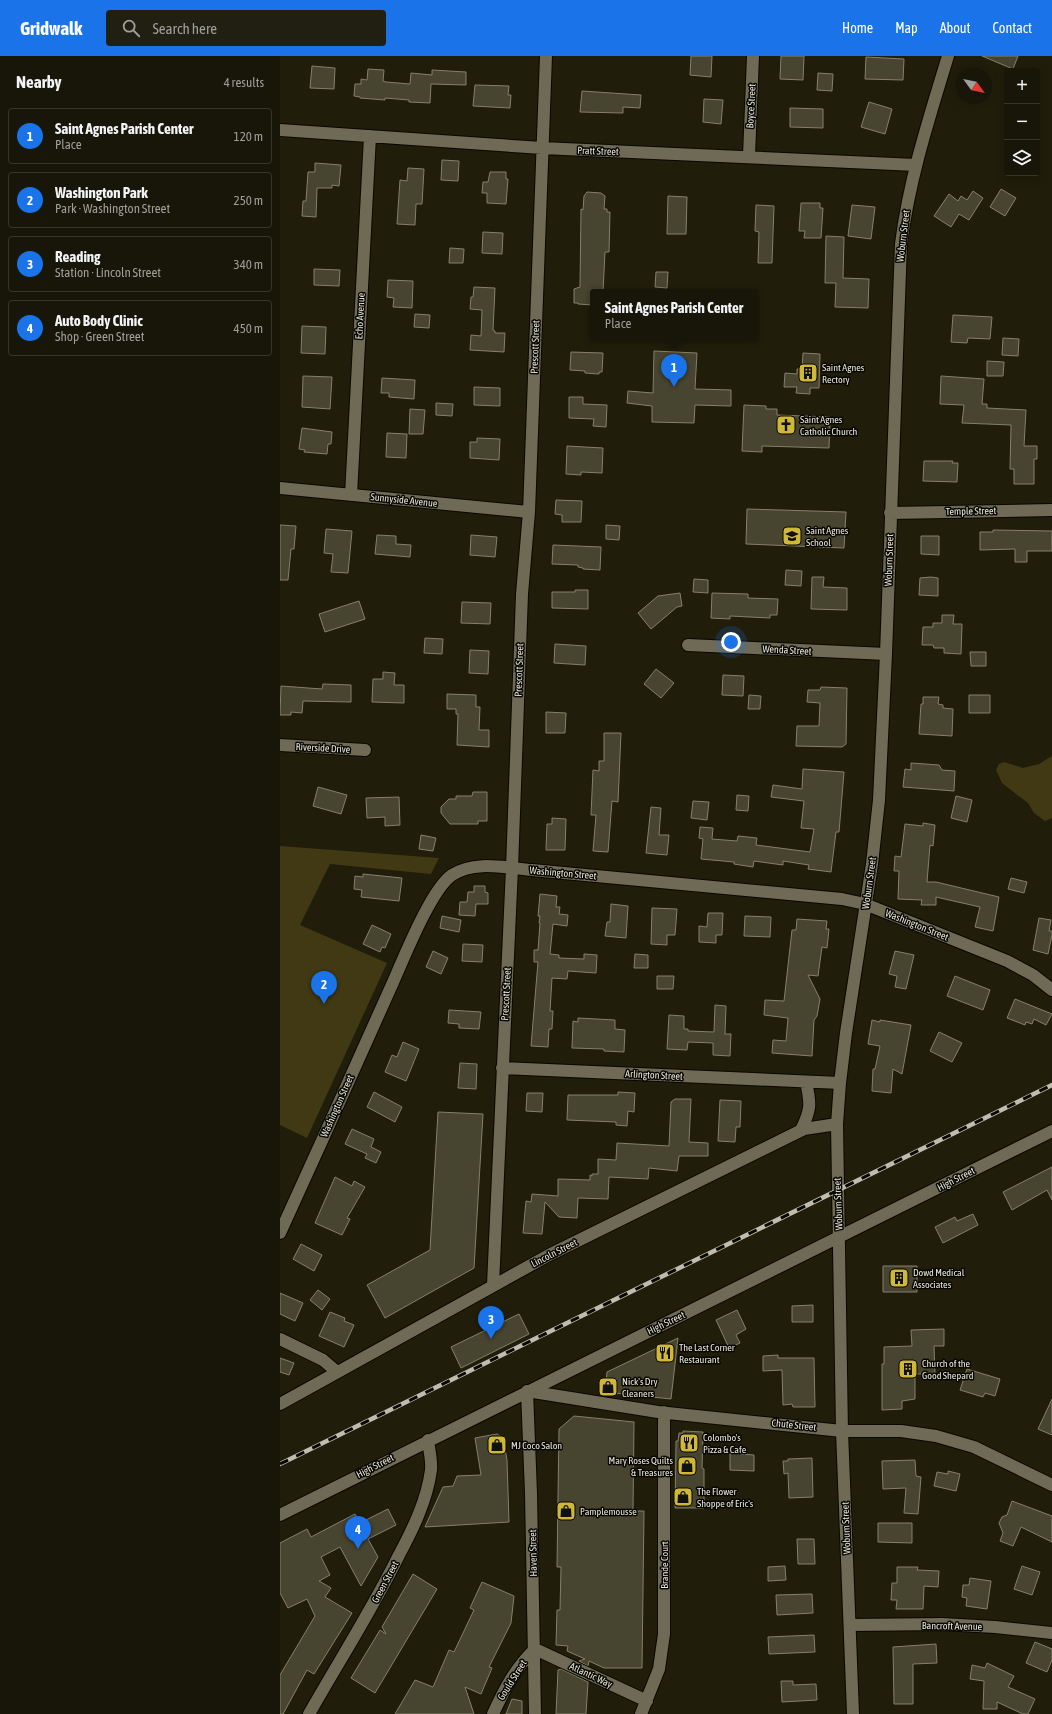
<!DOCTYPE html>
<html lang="en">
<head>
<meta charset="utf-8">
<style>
  :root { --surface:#181608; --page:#211f12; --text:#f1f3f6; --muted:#9f9f9c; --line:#363529; --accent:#1a73e8 }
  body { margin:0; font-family:"Asap Condensed",sans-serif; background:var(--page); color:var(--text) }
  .controls { position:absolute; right:12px; top:12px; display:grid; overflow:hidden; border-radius:4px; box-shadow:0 2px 10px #0003 }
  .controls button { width:36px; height:36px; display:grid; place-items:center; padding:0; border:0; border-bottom:1px solid var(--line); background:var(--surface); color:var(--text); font:20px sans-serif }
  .compass { position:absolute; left:676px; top:12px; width:36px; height:36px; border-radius:50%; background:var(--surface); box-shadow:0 2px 10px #0003; rotate:123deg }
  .you { position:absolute; left:451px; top:586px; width:14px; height:14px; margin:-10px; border:3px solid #fff; border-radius:50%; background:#1a73e8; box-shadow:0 0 0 6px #1a73e833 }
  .badge { display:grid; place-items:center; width:26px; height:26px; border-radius:50%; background:var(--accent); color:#fff; font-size:13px; font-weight:700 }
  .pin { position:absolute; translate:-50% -33px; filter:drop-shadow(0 1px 2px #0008) }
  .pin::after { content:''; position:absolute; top:21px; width:14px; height:12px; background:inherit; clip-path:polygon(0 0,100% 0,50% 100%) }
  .popup { position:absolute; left:310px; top:233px; width:168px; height:52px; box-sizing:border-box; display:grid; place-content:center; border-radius:4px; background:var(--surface); filter:drop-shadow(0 1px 3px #0005); font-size:13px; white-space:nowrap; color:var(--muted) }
  .popup b { font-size:15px; color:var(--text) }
  .popup::after { content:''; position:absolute; left:50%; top:100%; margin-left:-8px; border:8px solid transparent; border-top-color:var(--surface) }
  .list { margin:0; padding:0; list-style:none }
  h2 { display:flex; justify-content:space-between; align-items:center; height:52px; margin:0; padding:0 16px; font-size:17px }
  h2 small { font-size:13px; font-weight:400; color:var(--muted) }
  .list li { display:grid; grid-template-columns:26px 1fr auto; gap:12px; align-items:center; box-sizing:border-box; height:56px; margin:0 8px 8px; padding:0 8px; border:1px solid var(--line); border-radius:4px }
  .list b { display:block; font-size:15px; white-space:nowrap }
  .list p { margin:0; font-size:13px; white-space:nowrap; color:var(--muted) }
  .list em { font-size:13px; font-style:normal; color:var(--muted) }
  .icon { flex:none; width:22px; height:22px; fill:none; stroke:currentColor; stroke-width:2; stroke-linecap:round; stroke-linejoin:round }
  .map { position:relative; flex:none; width:772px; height:1658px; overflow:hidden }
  header { display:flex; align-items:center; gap:24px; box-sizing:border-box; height:56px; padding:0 20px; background:var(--accent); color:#fff }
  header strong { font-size:19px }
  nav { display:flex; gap:22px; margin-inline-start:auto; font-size:14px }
  .search { width:280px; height:36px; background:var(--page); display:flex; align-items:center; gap:10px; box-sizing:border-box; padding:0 14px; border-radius:4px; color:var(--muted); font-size:15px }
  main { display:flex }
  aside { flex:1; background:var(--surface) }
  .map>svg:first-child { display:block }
  .green { fill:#403914 }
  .building { fill:#474430; stroke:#84806a }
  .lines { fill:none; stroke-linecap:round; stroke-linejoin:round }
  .minor-casing { stroke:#0a0700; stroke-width:14 }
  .minor { stroke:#6e6a55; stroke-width:12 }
  .rail-casing { stroke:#bfbdb0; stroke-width:4.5 }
  .rail { stroke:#080702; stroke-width:3; stroke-dasharray:9; stroke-linecap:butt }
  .labels { text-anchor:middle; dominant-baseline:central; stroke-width:3; stroke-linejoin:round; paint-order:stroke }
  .street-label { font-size:10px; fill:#e7e5d9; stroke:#080702 }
  .poi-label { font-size:10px; fill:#e7e5d9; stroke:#080702; text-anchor:start }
</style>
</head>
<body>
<header>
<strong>Gridwalk</strong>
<div class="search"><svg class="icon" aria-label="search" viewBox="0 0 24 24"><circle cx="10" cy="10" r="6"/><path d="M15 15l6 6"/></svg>Search here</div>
<nav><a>Home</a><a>Map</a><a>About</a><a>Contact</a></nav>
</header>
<main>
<aside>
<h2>Nearby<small>4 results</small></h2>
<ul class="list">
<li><span class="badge">1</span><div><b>Saint Agnes Parish Center</b><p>Place</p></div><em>120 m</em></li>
<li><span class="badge">2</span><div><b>Washington Park</b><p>Park · Washington Street</p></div><em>250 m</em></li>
<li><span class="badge">3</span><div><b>Reading</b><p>Station · Lincoln Street</p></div><em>340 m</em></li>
<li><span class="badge">4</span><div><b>Auto Body Clinic</b><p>Shop · Green Street</p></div><em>450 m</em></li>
</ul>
</aside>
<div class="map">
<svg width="772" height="1658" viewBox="0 0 772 1658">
  <rect width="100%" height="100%" fill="#201d0b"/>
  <path class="green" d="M772,700v62l-7,3 -11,-8 -6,-10 -8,-6 -18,-14 -6,-13 3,-6 5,-2 19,6 16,-4z
    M0,790l159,12 -8,16 -101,-10 -30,61 87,38 -80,175 -27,-13z"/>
  <path class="building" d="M411,0h21l-1,21 -21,-2z
    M501,0h23l-1,24 -23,-1z
    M702,0h36l-5,13z
    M586,1l38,2 -1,21 -38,-1z
    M32,10l23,2 -1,21 -24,-1z
    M88,13l16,1 -1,11 3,1 24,2 1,-11 21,2v-5l34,2v13l-35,-1 -1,19 -21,-1v-2l-24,-2v2l-25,-2v-1l-6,-1 1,-12h6v-5l6,1z
    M538,17l15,1 -1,17 -15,-1z
    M195,29l34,1 -1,9h3l-1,13 -37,-2z
    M302,35l59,4 -1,13 -17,-1v6l-43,-1z
    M424,43l19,1 -2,24 -18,-2z
    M589,46l23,7 -7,25 -24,-7z
    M510,52l33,1v19l-33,-1z
    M162,104l17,1 -1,20 -17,-1z
    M35,107l26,2 -2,21 -7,-1v3h-15l-1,29 -14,-1 1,-15h3l2,-29h7z
    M128,112l16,1 -2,35h-6l-1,21 -18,-1 3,-44 7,1z
    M210,116h16v7h2l-2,25 -19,-1v-10h-5l1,-11h5z
    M721,133l15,9 -11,18 -15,-9z
    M693,135l10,7 -14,22 -10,-6 -8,13 -17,-11 15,-22 9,7 3,-5 6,4z
    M307,136l14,1 4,3 -1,13h3v3h3l-1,40h-4l-2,40h-10v13l-15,-1v-1h-4v-14l6,-2 1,-78 2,1 1,-14z
    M388,140l19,1 -1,37h-19z
    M521,147h19v5h3l-2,30h-17l1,-7h-6z
    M476,149l18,1 -2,57h-14l1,-31 -4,-1z
    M572,149l23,2 -4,32 -23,-3z
    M203,176l20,1 -1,21 -20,-1z
    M546,180l18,1 -1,41 26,1 -1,29 -33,-1 1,-24h-11z
    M170,192l14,1 -1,14h-14z
    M34,213l26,1 -1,16 -25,-1z
    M376,216h12l-1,16 -12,-1z
    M108,224l25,1 -1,27 -19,-1 1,-9 -7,-1z
    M194,231l21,1 -2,42 2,1v2h10l-1,19 -34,-2 1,-15 10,1 1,-26 -12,-1 1,-12h2z
    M135,258l15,1 -1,13 -15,-1z
    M673,259l39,2 -2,22 -22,-1 -1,5 -16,-1z
    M22,270l24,1 -1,27 -24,-1z
    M723,282l16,1 -1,17 -16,-1z
    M374,295l43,2 -2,36 36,1v16l-36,-1 -1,18 -42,-1v-16l-25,-3 1,-12 25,2z
    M291,296l32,1 -1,19h-3v2l-14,-1v-2l-15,-1z
    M523,297l17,1 -1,34h-9v6l-14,-1 1,-6h-13l1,-14 12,1v-5h5z
    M707,305l17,1 -1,14h-16z
    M23,320l29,1 -2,32 -28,-2z
    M661,320l43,3 -2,25h5v4l39,2 -2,36h13v13h-3v25h-20v-15h-4l1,-44 -49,-2 2,-18 -24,-1z
    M102,322l33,2 -1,19 -25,-2v-4h-8z
    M194,331l26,1v18l-26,-1z
    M289,341h14v7l24,1 -1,22 -13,-1 1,-7 -25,-1z
    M156,347l17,1 -1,12 -16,-1z
    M464,349l22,1v3h11v6l53,2 -1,31 -67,-2v6l-20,-1z
    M130,353l15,1 -2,24h-14z
    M22,372l30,4 -1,12h-3l-1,10 -23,-2 1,-2 -6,-1z
    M107,377l20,1 -1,24 -20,-1z
    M197,382l23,1 -1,21 -29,-2v-16h7z
    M287,390l36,2 -1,25 -21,-1v3l-15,-1z
    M644,405h29l-1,2h6l-1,19 -34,-1z
    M276,444l26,1 -1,21h-19v-7l-7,-1z
    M467,453l99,3 -2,36 -98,-4z
    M0,469l16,1 -2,23h-3l-3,31h-8z
    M326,469l14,1 -1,14 -13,-1z
    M46,473l26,2 -4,42 -17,-1 2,-18 -9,-1z
    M713,474l59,1v20h-25v11h-12v-13l-35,1v-18h13z
    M97,479l19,1v8l15,1 -1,12 -35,-3z
    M191,479l26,2 -2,20 -25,-2z
    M641,480h18v19l-18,-1z
    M273,489l48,2 -1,23 -17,-1v-1l-5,-1v-2l-26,-1z
    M506,514l16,1 -1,15 -16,-1z
    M532,521h12l-1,10 24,1v22l-36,-1z
    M651,521l7,1v18l-19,-1 1,-17z
    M414,523l14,1v13l-15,-1z
    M295,534h13v19l-36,-1v-16h23z
    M400,537l2,13 -5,1 -26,22 -13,-16 20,-17z
    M432,537l36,1v4l30,1 -1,16h-7v3l-40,-2v3l-19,-1z
    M79,545l6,18 -40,13 -6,-18z
    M182,546l29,1 -1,21 -29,-1z
    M662,559h12l-1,9h9l-1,30 -17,-1v-5h-10l-1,-3h-11l1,-18h10v-4h9z
    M145,582l18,1 -1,15 -18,-1z
    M275,588l31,2 -1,19 -31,-2z
    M190,594l19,1 -1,23 -19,-1z
    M690,596h16v14h-15z
    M376,613l18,14 -13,15 -17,-14z
    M103,616l12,1 -1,12h10v18l-32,-1 1,-23h10z
    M443,619l21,1 -1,20 -21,-1z
    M43,628l28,1v17l-48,-1 -1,12 -11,-1v3h-11l1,-29 41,3z
    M541,631l26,1 -1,56 -4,3 -46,-1 1,-20h22l1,-23 -13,-1 1,-12h12z
    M167,638l29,1v12h4l-1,23h10v17l-32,-2 1,-31h-2v-5h-9z
    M469,639l12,1 -1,13h-12z
    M689,639h21v18h-21z
    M643,641h16l-1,7 5,1v3l10,1 -1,27 -33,-2 2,-30h2z
    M266,656l20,1 -1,20h-19z
    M324,677h17l-3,69 -6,-1 -4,51 -15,-1 3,-36h-5l2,-45 6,1v-10h5z
    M631,707l28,2 3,5 13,1 -1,20 -51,-4 2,-18 6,1z
    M523,713l41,3 -5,60h-3l-5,40 -23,-3 1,-4 -26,-4v4l-29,-4 -1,6 -19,-3v-2l-33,-3 2,-20 -4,-1 1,-11 13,1 -1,11 25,2 1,-5 19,2 -1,7 54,7 4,-23 -13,-1 3,-27 -33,-4 2,-12 29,4z
    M38,731l29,8 -6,19 -28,-8z
    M193,736h14v29h-9v3h-28l-9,-11v-6l8,-8h7v-3h16z
    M457,739l12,1 -1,15 -12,-1z
    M676,740l16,4 -5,22 -16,-4z
    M119,741l1,28 -15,1v-9l-18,1 -1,-20z
    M413,745l16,1 -2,18 -16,-2z
    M371,751l10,1 -2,27h10l-2,20 -21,-2z
    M272,762l14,1 -1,31h-19l1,-26h5z
    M643,767l12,2 -2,21 -3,-1 -3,37h9l63,15 -6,34 -18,-4 5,-20 -44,-10v8h-15l1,-5 -24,-1 1,-28h-5l1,-15 6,1 4,-33 18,2z
    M141,779l15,3 -3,13 -14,-2z
    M83,818l39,4 -3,23 -38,-4 1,-7 -8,-1 1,-13 8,1z
    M731,822l16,4 -3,11 -16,-4z
    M194,830h11v6l3,1v11h-12l-1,12 -16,-1 1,-13h7l1,-10h6z
    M260,838l17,2 -1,11h4l-1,7 9,1 -1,11 -14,-2 -3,30 9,1v3l25,1v-5l13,1 -1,18 -28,-2 -1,8 -15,-1 -2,33h3l-1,18h-3l-1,18 -17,-1 7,-84h-4v-12h4l2,-27h-1l1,-7h-2z
    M331,848l17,2 -2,32 -21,-2 2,-14h3z
    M372,852l25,1 -2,26h-8v10l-16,-1z
    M428,857h15l-1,22h-6v8l-17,-1v-16l8,1z
    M162,860l19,4 -2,12 -19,-4z
    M465,860l26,1 -1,20 -26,-1z
    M759,862l12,2 -2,11h3v4l-4,19 -15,-4z
    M517,863l30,2 -1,8h3l-2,19 -5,-1 -4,29 -10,-1 12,24 -3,17 -3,4 -2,36 -40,-3 1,-13 13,1 2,-23 -24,-3 1,-15 19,1 8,-71h4z
    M92,869l19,9 -6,14 -3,-1 -2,5 -17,-8z
    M183,888l20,1 -1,17 -20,-1z
    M153,895l15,7 -7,16 -15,-7z
    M615,895l19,4 -8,34 -11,-2 2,-11 -8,-2z
    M355,898l13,1v13h-14z
    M377,920h17l-1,13h-16z
    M675,920l35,14 -7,20 -36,-14z
    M735,943l37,15 -6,11 -12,-6 -2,5 -6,-2 -1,3 -18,-7z
    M435,949l11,1 -1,28h6l-1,22 -17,-1v-12l-25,-1 -1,8 -20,-1 2,-34 15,1v13h4v2l26,1z
    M169,954l32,2 -2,17 -20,-1v-4l-11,-1z
    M298,962l37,2v9l10,1 -1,22 -20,-1v-2l-32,-1 1,-27 5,1z
    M592,964l8,2v-2l31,5 -9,49 -9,-5 -2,24 -19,-2 1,-22h2l5,-23 -12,-2z
    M659,976l23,11 -10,19 -22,-11z
    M123,986l16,7 -13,32 -21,-9 7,-17 5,2z
    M180,1007l17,1 -1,25 -18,-1z
    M94,1036l28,15 -7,15 -28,-15z
    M338,1036l17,1 -1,19 -6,-1 -1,15 -11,-1v-3l-49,-2 1,-25h50z
    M247,1037h16l-1,19 -16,-1z
    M395,1043h16l-2,43 19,1v13h-29l-2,15 -28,-3 -1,11 -39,-2 -1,22 -30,-1 -1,20 -18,-1 -14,-15 -3,32 -19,-1 3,-32 5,1 1,-8 26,2v-17l32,1v-5l2,1v-2h6v-15l18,1 1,-17 52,3 2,-44z
    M440,1044l21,1 -1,26h-4l-1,15 -17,-1z
    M158,1056l45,2 -9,154 -89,50 -18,-33 63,-35z
    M72,1073l22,10 -3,8 10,5 -5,11 -11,-5 2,-4 -22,-10z
    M772,1111v33l-5,-10 -35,20 -9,-18z
    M55,1121l17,9 2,-5 11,6 -18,31 3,1 -8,16 -27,-12z
    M693,1158l5,11 -35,18 -8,-16 20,-10 2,4z
    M21,1188l21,11 -8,16 -21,-12z
    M603,1210h34v26h-34z
    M38,1234l12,9 -8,11 -12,-10z
    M0,1237l23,10 -8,18 -15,-7z
    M533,1249v17h-21v-16z
    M457,1254l9,19 -10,6 4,8 -11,5 -13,-28z
    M50,1256l15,6 -1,3 10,4 -10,22 -25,-11z
    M239,1258l10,20 -68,34 -10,-21z
    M664,1273v17h-10l1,28h-20v25l-13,2v8l-20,1v-46h2v-17l28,-1 -1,-16z
    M398,1282l-7,61 -66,-7 2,-20z
    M498,1299v3h36l1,49h-22l-1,-3 -9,1 -1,-35 -19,1v-15z
    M0,1302l14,5 -5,12 -9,-3z
    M687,1313l33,10 -5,17 -10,-3 -2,4 -23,-7z
    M772,1343v36l-14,-6z
    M294,1360l60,6 -1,89h11l-2,157h-38l-15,-7 -1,5 -9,-5 6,-2 -18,-8 1,-5 -12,-1 1,-35h3l1,-43h-4l2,-138z
    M403,1375l20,1 -1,36 2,1v39h-29l1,-67h2l1,-8h4z
    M217,1378l6,4 4,22 2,62 -84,5 18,-40 10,-1 4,-10 24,-1 -6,-37z
    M450,1397l24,2v16l-24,-1z
    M532,1402l1,39 -24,1 -1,-25 -4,1 -1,-13h5v-2z
    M635,1404l1,16 5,1 -3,37 -14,-1 2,-25 -23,1 -1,-28z
    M668,1415l12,3 -4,17 -22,-5 3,-14 11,2z
    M732,1445l40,15v26l-31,-15 -8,19 -13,-5 3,-8 -4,-10 3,-6 5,-2z
    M108,1453l8,16 -28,14 10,18 -17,29 -21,-39 -19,10 9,18 -11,6 12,7 -6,9 27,16 -38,61 -7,-4 -24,44h-3v-39l35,-59 -8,-17 -19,9 -8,-15v-50l27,-14 4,8 44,-23 5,9z
    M598,1467h34v20l-34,-1z
    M517,1483h17l1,25h-17z
    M505,1510l1,14 -18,1v-14z
    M742,1510l18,6 -8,23 -18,-6z
    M617,1511h21l-1,3 22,1 -1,16 -14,-1 -1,23h-27l1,-9h-6l1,-17h5z
    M133,1518l24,15 -62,104 -24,-15 29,-48 6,4 -4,-7z
    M690,1522l21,3 -4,28 -21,-3 1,-8 -5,-1 1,-12h6z
    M202,1526l32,14 -3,27 -22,44 3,1 -11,26 -16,-7 9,27h-79l20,-34 18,7 16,-37 5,2 20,-42 -4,-2z
    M532,1538l1,19 -36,2 -1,-20z
    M534,1579l1,17 -46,2 -1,-17z
    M755,1586l17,7v11l-5,12 -21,-9z
    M656,1588l1,19 -24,1v40h-19l-1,-57z
    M707,1607l27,13 -6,11 27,12 -7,15h-5l-26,-12v7h-14l1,-28 -14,-2 2,-14 13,3z
    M281,1613l27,13 -2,32h-30l2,-44z
    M501,1625h12v4l23,-1 1,16 -35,2z
    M232,1643l10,2v13h-16z"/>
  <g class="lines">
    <g class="minor-casing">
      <path id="minor" d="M0,74l262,18 374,17
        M469,100l4,-100
        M0,432l249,24
        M71,439l19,-359
        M610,457l162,-3
        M408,589l198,9
        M0,689l85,5
        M222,1012l338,15
        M521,1074c10,-20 10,-26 5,-48
        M0,1177c37,-81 74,-163 110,-244 12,-26 40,-99 62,-114 23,-15 54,-7 80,-5l310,29 23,5 142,57 26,14 19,15
        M213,1229l19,-417 10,-274 7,-82 17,-456
        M0,1283l43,21 14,12
        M0,1348l269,-149 255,-126 33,-5
        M0,1459c256,-130 515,-255 772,-384
        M571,1569l91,-1 53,3 57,6
        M255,1593l112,52
        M29,1658c30,-53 63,-104 90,-159 14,-26 28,-55 32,-85 1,-10 -2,-20 -3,-30
        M213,1658c11,-24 22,-46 42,-65
        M255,1658l-4,-221 -4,-102 131,21 184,19h59l35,5 38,11 78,38
        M361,1658l18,-45 5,-35v-222
        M573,1658l-11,-283 -5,-307 3,-41 6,-50 26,-169 7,-64 7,-146 15,-410c8,-64 28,-126 47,-188"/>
    </g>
    <use href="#minor" class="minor"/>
    <g class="rail-casing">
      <path id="rail" d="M0,1408l772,-379"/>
    </g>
    <use href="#rail" class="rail"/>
  </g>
  <defs>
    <g id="building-square" transform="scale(1)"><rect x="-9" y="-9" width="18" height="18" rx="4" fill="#cfb837" stroke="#080702"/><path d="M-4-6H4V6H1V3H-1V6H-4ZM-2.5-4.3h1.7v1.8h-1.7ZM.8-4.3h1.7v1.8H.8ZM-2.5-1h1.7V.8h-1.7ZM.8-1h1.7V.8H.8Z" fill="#111"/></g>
    <g id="church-square" transform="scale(1)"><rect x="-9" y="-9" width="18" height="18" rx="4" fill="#cfb837" stroke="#080702"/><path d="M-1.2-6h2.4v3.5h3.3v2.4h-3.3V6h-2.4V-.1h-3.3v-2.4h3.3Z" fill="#111"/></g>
    <g id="school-square" transform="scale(1)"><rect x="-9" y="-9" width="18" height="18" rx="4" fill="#cfb837" stroke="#080702"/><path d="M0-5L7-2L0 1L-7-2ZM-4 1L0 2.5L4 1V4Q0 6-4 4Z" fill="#111"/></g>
    <g id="restaurant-square" transform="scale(1)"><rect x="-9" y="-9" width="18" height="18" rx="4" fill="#cfb837" stroke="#080702"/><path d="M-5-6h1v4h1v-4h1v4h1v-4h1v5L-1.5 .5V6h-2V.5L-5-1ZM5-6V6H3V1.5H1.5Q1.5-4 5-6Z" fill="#111"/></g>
    <g id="shop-square" transform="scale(1)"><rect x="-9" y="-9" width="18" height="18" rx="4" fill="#cfb837" stroke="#080702"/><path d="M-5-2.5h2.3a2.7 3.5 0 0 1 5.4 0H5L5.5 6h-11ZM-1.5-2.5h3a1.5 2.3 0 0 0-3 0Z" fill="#111"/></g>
  </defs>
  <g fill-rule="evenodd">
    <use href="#building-square" x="528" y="317"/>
    <use href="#church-square" x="506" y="369"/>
    <use href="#school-square" x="512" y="480"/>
    <use href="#building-square" x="619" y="1222"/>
    <use href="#restaurant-square" x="385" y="1297"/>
    <use href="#building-square" x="628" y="1313"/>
    <use href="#shop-square" x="328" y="1331"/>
    <use href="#restaurant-square" x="409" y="1387"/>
    <use href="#shop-square" x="217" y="1389"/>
    <use href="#shop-square" x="407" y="1410"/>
    <use href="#shop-square" x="403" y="1441"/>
    <use href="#shop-square" x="286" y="1455"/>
  </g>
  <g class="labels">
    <g class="street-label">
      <text transform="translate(471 50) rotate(-87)">Boyce Street</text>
      <text transform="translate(318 95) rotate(2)">Pratt Street</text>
      <text transform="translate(623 180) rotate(-83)">Woburn Street</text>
      <text transform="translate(80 260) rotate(-87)">Echo Avenue</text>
      <text transform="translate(255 291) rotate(-88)">Prescott Street</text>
      <text transform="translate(124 444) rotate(6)">Sunnyside Avenue</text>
      <text transform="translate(691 455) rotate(-1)">Temple Street</text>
      <text transform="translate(609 504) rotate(-88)">Woburn Street</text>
      <text transform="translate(507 594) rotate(3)">Wenda Street</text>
      <text transform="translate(239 614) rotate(-88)">Prescott Street</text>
      <text transform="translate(43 692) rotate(3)">Riverside Drive</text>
      <text transform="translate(283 817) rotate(5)">Washington Street</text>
      <text transform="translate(589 827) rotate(-82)">Woburn Street</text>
      <text transform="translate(637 869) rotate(22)">Washington Street</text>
      <text transform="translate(226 938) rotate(-87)">Prescott Street</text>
      <text transform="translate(374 1019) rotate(3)">Arlington Street</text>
      <text transform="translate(57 1050) rotate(-66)">Washington Street</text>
      <text transform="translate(676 1123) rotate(-27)">High Street</text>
      <text transform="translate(558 1148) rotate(-92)">Woburn Street</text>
      <text transform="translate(274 1197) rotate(-27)">Lincoln Street</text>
      <text transform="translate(386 1267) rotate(-26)">High Street</text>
      <text transform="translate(514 1369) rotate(6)">Chute Street</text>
      <text transform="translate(95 1410) rotate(-27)">High Street</text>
      <text transform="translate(566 1472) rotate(-92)">Woburn Street</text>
      <text transform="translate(253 1497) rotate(-91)">Haven Street</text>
      <text transform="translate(384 1509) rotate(-90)">Brande Court</text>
      <text transform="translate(105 1526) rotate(-62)">Green Street</text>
      <text transform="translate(672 1570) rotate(1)">Bancroft Avenue</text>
      <text transform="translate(311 1619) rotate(25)">Atlantic Way</text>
      <text transform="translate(232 1624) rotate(-58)">Gould Street</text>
    </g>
    <g class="poi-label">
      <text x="542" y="311">Saint Agnes<tspan x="542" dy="12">Rectory</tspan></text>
      <text x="520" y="363">Saint Agnes<tspan x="520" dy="12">Catholic Church</tspan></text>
      <text x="526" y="474">Saint Agnes<tspan x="526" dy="12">School</tspan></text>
      <text x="633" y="1216">Dowd Medical<tspan x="633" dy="12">Associates</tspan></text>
      <text x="399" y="1291">The Last Corner<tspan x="399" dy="12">Restaurant</tspan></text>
      <text x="642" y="1307">Church of the<tspan x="642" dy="12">Good Shepard</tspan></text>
      <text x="342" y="1325">Nick's Dry<tspan x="342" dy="12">Cleaners</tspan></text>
      <text x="423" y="1381">Colombo's<tspan x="423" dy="12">Pizza &amp; Cafe</tspan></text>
      <text x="231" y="1389">MJ Coco Salon</text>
      <text x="393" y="1404" text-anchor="end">Mary Roses Quilts<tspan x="393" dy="12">&amp; Treasures</tspan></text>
      <text x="417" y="1435">The Flower<tspan x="417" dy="12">Shoppe of Eric's</tspan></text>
      <text x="300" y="1455">Pamplemousse</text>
    </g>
  </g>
</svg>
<div class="controls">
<button>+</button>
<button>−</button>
<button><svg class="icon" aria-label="layers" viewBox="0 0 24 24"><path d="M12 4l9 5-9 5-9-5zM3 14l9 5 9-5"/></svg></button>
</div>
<svg class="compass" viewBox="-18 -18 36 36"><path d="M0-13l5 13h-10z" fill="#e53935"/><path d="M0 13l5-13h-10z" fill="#9f9f9c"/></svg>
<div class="you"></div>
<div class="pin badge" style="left:394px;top:331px">1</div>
<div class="popup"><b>Saint Agnes Parish Center</b>Place</div>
<div class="pin badge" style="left:44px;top:948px">2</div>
<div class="pin badge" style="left:211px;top:1283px">3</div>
<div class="pin badge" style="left:78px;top:1493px">4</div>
</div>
</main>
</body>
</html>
